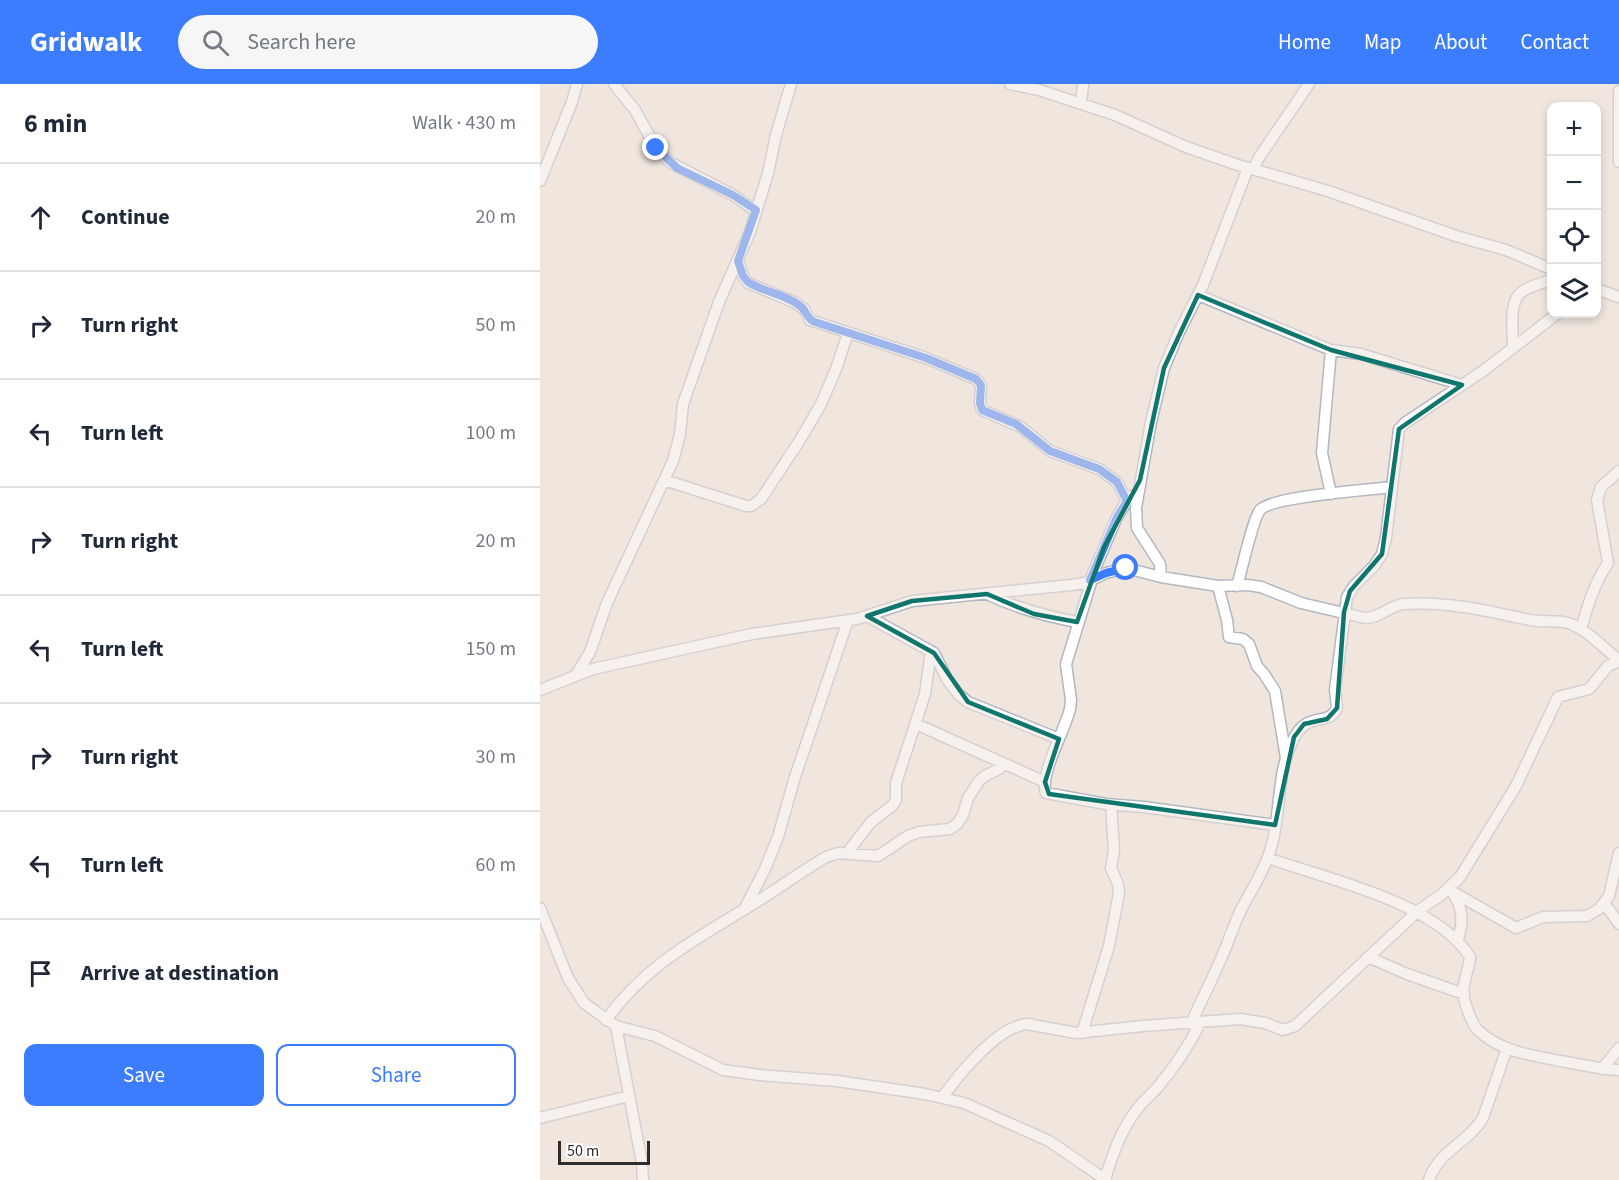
<!DOCTYPE html>
<html lang="en">
<head>
<meta charset="utf-8">
<style>
  :root { --surface:#fff; --page:#f6f6f7; --text:#1f2937; --muted:#747a83; --line:#e0e1e3; --accent:#3c7dff }
  body { margin:0; font-family:"Source Sans 3",sans-serif; background:var(--page); color:var(--text) }
  .controls { position:absolute; right:18px; top:18px; display:grid; overflow:hidden; border-radius:12px; box-shadow:0 3px 9px #0003 }
  .controls button { width:54px; height:54px; display:grid; place-items:center; padding:0; border:0; border-bottom:2px solid var(--line); background:var(--surface); color:var(--text); font:30px sans-serif }
  .scale { position:absolute; left:18px; bottom:15px; width:92px; box-sizing:border-box; padding-left:6px; border:3px solid #2d2d2d; border-top:0; font-size:16px; line-height:21px; white-space:nowrap; color:#2d2d2d; -webkit-text-stroke:4px #fff; paint-order:stroke }
  .stop { position:absolute; width:18px; height:18px; margin:-14px; border:4px solid #3c7dff; border-radius:50%; background:#fff }
  .stop.end { background:#3c7dff; border-color:#fff; box-shadow:0 2px 6px #0008 }
  .list { margin:0; padding:0; list-style:none }
  h2 { display:flex; justify-content:space-between; align-items:center; height:78px; margin:0; padding:0 24px; font-size:26px }
  h2 small { font-size:20px; font-weight:400; color:var(--muted) }
  .list li { display:grid; grid-template-columns:39px 1fr auto; gap:18px; align-items:center; box-sizing:border-box; height:108px; padding:0 24px; border-top:2px solid var(--line) }
  .list b { display:block; font-size:22px; white-space:nowrap }
  .list em { font-size:20px; font-style:normal; color:var(--muted) }
  .actions { display:flex; gap:12px; padding:18px 24px }
  .actions a { flex:1; padding:14px 0; border:2px solid var(--accent); border-radius:12px; text-align:center; font-size:21px; color:var(--accent) }
  .actions .main { background:var(--accent); color:#fff }
  .icon { flex:none; width:33px; height:33px; fill:none; stroke:currentColor; stroke-width:2; stroke-linecap:round; stroke-linejoin:round }
  .map { position:relative; flex:none; width:1079px; height:1096px; overflow:hidden }
  header { display:flex; align-items:center; gap:36px; box-sizing:border-box; height:84px; padding:0 30px; background:var(--accent); color:#fff }
  header strong { font-size:28px }
  nav { display:flex; gap:33px; margin-inline-start:auto; font-size:21px }
  .search { width:420px; height:54px; background:var(--page); display:flex; align-items:center; gap:15px; box-sizing:border-box; padding:0 21px; border-radius:33px; color:var(--muted); font-size:22px }
  main { display:flex }
  aside { flex:1; background:var(--surface) }
  .map>svg:first-child { display:block }
  .lines { fill:none; stroke-linecap:round; stroke-linejoin:round }
  .street-casing { stroke:#b2b7c2; stroke-width:13 }
  .street { stroke:#fff; stroke-width:10 }
  .route { stroke:#3c7dff; stroke-width:8 }
  .marked { fill:none; stroke:#0f766e; stroke-width:4.5; stroke-linejoin:round }
</style>
</head>
<body>
<header>
<strong>Gridwalk</strong>
<div class="search"><svg class="icon" aria-label="search" viewBox="0 0 24 24"><circle cx="10" cy="10" r="6"/><path d="M15 15l6 6"/></svg>Search here</div>
<nav><a>Home</a><a>Map</a><a>About</a><a>Contact</a></nav>
</header>
<main>
<aside>
<h2>6 min<small>Walk · 430 m</small></h2>
<ul class="list">
<li><svg class="icon" aria-label="ahead" viewBox="0 0 24 24"><path d="M12 20V5M6 11l6-6 6 6"/></svg><div><b>Continue</b></div><em>20 m</em></li>
<li><svg class="icon" aria-label="right" viewBox="0 0 24 24"><path d="M7 20v-9h11M14 6l5 5-5 5"/></svg><div><b>Turn right</b></div><em>50 m</em></li>
<li><svg class="icon" aria-label="left" viewBox="0 0 24 24"><path d="M17 20v-9H6M10 6l-5 5 5 5"/></svg><div><b>Turn left</b></div><em>100 m</em></li>
<li><svg class="icon" aria-label="right" viewBox="0 0 24 24"><path d="M7 20v-9h11M14 6l5 5-5 5"/></svg><div><b>Turn right</b></div><em>20 m</em></li>
<li><svg class="icon" aria-label="left" viewBox="0 0 24 24"><path d="M17 20v-9H6M10 6l-5 5 5 5"/></svg><div><b>Turn left</b></div><em>150 m</em></li>
<li><svg class="icon" aria-label="right" viewBox="0 0 24 24"><path d="M7 20v-9h11M14 6l5 5-5 5"/></svg><div><b>Turn right</b></div><em>30 m</em></li>
<li><svg class="icon" aria-label="left" viewBox="0 0 24 24"><path d="M17 20v-9H6M10 6l-5 5 5 5"/></svg><div><b>Turn left</b></div><em>60 m</em></li>
<li><svg class="icon" aria-label="arrive" viewBox="0 0 24 24"><path d="M6 21V4h12l-3 4 3 4H6"/></svg><div><b>Arrive at destination</b></div></li>
</ul>
<div class="actions"><a class="main">Save</a><a>Share</a></div>
</aside>
<div class="map">
<svg width="1079" height="1096" viewBox="0 0 1079 1096">
  <rect width="100%" height="100%" fill="#f0e6de"/>
  <g class="lines">
    <g class="street-casing">
      <path id="street" d="M74,0l21,26 21,38 15,15 62,32 23,16
        M470,0l29,6 76,25 71,32 52,18 90,26 128,45 50,14 45,19
        M1079,7v71
        M541,20l2,-20
        M713,85l7,-13 49,-72
        M0,97l32,-79 5,-18
        M198,177l5,15 5,7 48,20 8,6 6,11 116,38 50,21 5,6 -1,18 2,7 39,17 29,24 49,18 18,13 10,19
        M1056,205l23,8
        M658,211l133,55 30,4 101,31
        M973,263c0,-16 -5,-47 10,-56 8,-5 20,-8 28,-11
        M124,396l82,26h5l10,-7 39,-59 21,-36 15,-35 12,-36
        M791,410l-9,-41 9,-103
        M621,493l-1,-13 -23,-36 -1,-20 15,-86 13,-54 15,-36 24,-47 45,-117
        M552,495l-26,85 5,36 -1,9c-5,21 -31,66 -24,84l60,11 38,3 131,18
        M550,496l27,-63 13,-21
        M678,502l9,34 2,17 14,2 6,5 8,22 7,8 11,17 11,67
        M697,502c5,-16 15,-65 23,-76 12,-14 109,-20 132,-23
        M447,510c29,14 58,22 90,28
        M327,532l67,37 13,26 12,16 9,7 91,37
        M1041,545c7,-24 13,-45 27,-66l-11,-63 4,-13 18,-16
        M36,591l14,-23 17,-49 66,-142 7,-27 3,-30 36,-102 31,-70 18,-59 8,-38 15,-51
        M0,606l53,-21 159,-35 105,-15 55,-18 159,-16 14,-2 21,-10 20,-5 35,9 57,9 30,-1 13,2 40,16 64,15c15,0 24,-12 38,-14 44,-3 86,7 127,16 14,3 29,-1 41,4 18,7 33,25 48,36
        M376,640l129,58
        M307,769l24,-31 21,-16 4,-6v-17l29,-89 6,-43
        M728,774c58,21 168,44 202,99 -1,14 -9,27 -6,41 2,9 8,27 15,33 22,21 53,24 81,30 20,3 38,8 59,9
        M911,807c12,14 13,33 6,50
        M913,808l63,36 27,-11 44,-1 12,-7 10,-13 10,-43
        M1065,820l14,20
        M0,824l28,70 16,25 32,23 39,10 68,34 37,5 77,6 88,13 39,9 85,38 57,39
        M204,826l21,-41 13,-32 16,-57 54,-160
        M828,873l39,17 57,20
        M66,936c40,-55 87,-79 142,-113 27,-16 51,-34 78,-50l12,-4 40,3 30,-20 11,-4 31,-3 8,-6 5,-8 5,-17 11,-17 6,-5 14,-7 5,-5
        M651,940c9,-21 20,-42 29,-63 7,-15 12,-31 19,-47 9,-19 22,-37 29,-57 14,-37 7,-81 25,-117 15,-31 35,-12 44,-32l-2,-18 12,-93 7,-11 20,-20 8,-12 4,-16 13,-109 6,-6 78,-52 74,-57
        M76,942l26,137 1,17
        M542,949l27,-87 10,-53 -1,-9 -7,-16 3,-18 -3,-45
        M1062,985l17,-21
        M402,1014c17,-24 55,-71 85,-74l49,9 67,-7 97,-7 25,4 18,7 12,-4 124,-116 22,-15 19,-18 56,-91 42,-89 31,-8 19,-23 11,-5
        M0,1034l89,-22
        M565,1095c8,-25 16,-50 33,-71 5,-7 13,-13 19,-20 16,-19 32,-42 43,-65
        M889,1096c9,-29 40,-38 54,-62l24,-70"/>
    </g>
    <use href="#street" class="street"/>
  </g>
  <g class="lines">
    <path class="route" d="M116,64l21,20 56,27 23,15 -18,51 5,15 5,6c16,10 36,12 51,23 8,5 7,14 16,17l111,36 50,21 5,6 -1,18 2,7 34,14 34,27 49,18 18,13 10,19 -10,16 -27,63 16,-7 20,-5"/>
  </g>
  <path d="M0 0H1079V1096H0ZM658,211l133,55 131,35 -63,44 -17,125 -32,37 -6,21 -7,96 -10,11 -23,5 -10,13 -19,88 -226,-31 -4,-12 14,-43 -91,-37 -34,-49 -67,-37 45,-15 75,-7 47,20 43,8 27,-75 36,-67 24,-112z" fill="#f0e6de" fill-opacity=".55" fill-rule="evenodd"/>
  <path class="marked" d="M658,211l133,55 131,35 -63,44 -17,125 -32,37 -6,21 -7,96 -10,11 -23,5 -10,13 -19,88 -226,-31 -4,-12 14,-43 -91,-37 -34,-49 -67,-37 45,-15 75,-7 47,20 43,8 27,-75 36,-67 24,-112z"/>
</svg>
<div class="controls">
<button>+</button>
<button>−</button>
<button><svg class="icon" aria-label="locate" viewBox="0 0 24 24"><circle cx="12" cy="12" r="6"/><path d="M12 2v4M12 18v4M2 12h4M18 12h4"/></svg></button>
<button><svg class="icon" aria-label="layers" viewBox="0 0 24 24"><path d="M12 4l9 5-9 5-9-5zM3 14l9 5 9-5"/></svg></button>
</div>
<div class="scale">50 m</div>
<div class="stop" style="left:586px;top:484px"></div>
<div class="stop end" style="left:116px;top:64px"></div>
</div>
</main>
</body>
</html>
